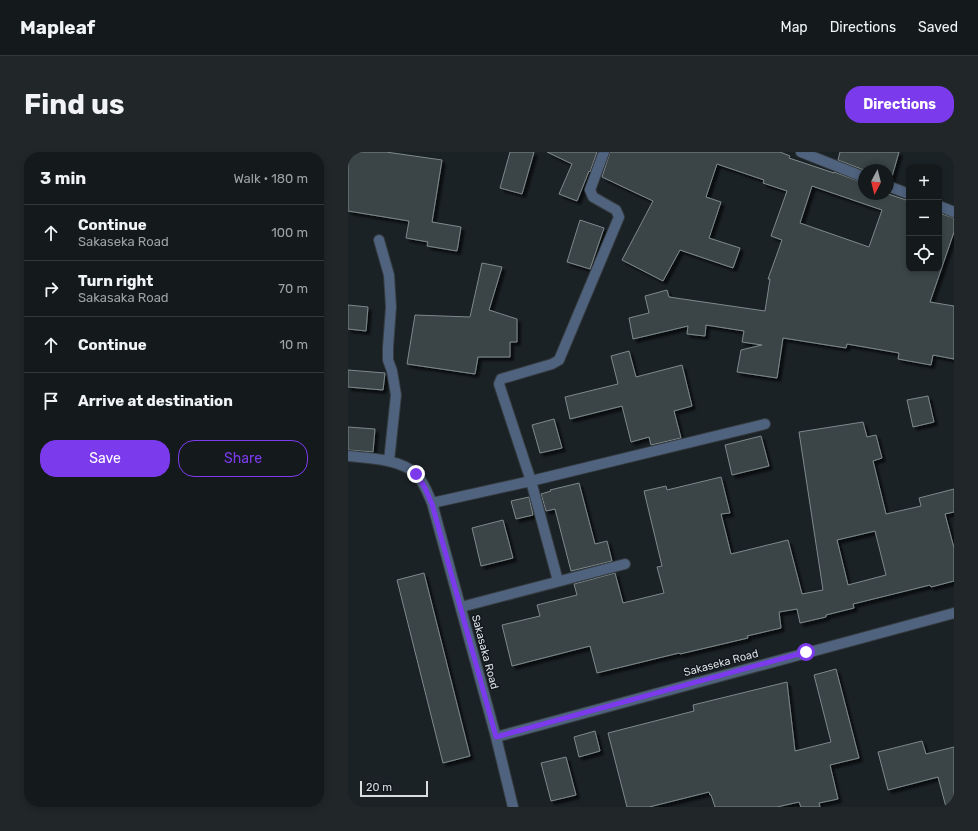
<!DOCTYPE html>
<html lang="en">
<head>
<meta charset="utf-8">
<style>
  :root { --surface:#141a1c; --page:#212729; --text:#f1f3f6; --muted:#9da1a3; --line:#33383b; --accent:#7c3aed }
  body { margin:0; font-family:Rubik,sans-serif; background:var(--page); color:var(--text) }
  .controls { position:absolute; right:12px; top:12px; display:grid; overflow:hidden; border-radius:8px; box-shadow:0 2px 6px #0003 }
  .controls button { width:36px; height:36px; display:grid; place-items:center; padding:0; border:0; border-bottom:1px solid var(--line); background:var(--surface); color:var(--text); font:20px sans-serif }
  .compass { position:absolute; left:510px; top:12px; width:36px; height:36px; border-radius:50%; background:var(--surface); box-shadow:0 2px 6px #0003; rotate:187deg }
  .scale { position:absolute; left:12px; bottom:10px; width:68px; box-sizing:border-box; padding-left:4px; border:2px solid #d9dee1; border-top:0; font-size:11px; line-height:14px; white-space:nowrap; color:#d9dee1; -webkit-text-stroke:3px #12181d; paint-order:stroke }
  .stop { position:absolute; width:12px; height:12px; margin:-9px; border:3px solid #7c3aed; border-radius:50%; background:#fff }
  .stop.end { background:#7c3aed; border-color:#fff; box-shadow:0 1px 4px #0008 }
  .list { margin:0; padding:0; list-style:none }
  h2 { display:flex; justify-content:space-between; align-items:center; height:52px; margin:0; padding:0 16px; font-size:17px }
  h2 small { font-size:13px; font-weight:400; color:var(--muted) }
  .list li { display:grid; grid-template-columns:26px 1fr auto; gap:12px; align-items:center; box-sizing:border-box; height:56px; padding:0 16px; border-top:1px solid var(--line) }
  .list b { display:block; font-size:15px; white-space:nowrap }
  .list p { margin:0; font-size:13px; white-space:nowrap; color:var(--muted) }
  .list em { font-size:13px; font-style:normal; color:var(--muted) }
  .actions { display:flex; gap:8px; padding:12px 16px }
  .actions a { flex:1; padding:9px 0; border:1px solid var(--accent); border-radius:16px; text-align:center; font-size:14px; color:var(--accent) }
  .actions .main { background:var(--accent); color:#fff }
  .icon { flex:none; width:22px; height:22px; fill:none; stroke:currentColor; stroke-width:2; stroke-linecap:round; stroke-linejoin:round }
  .map { position:relative; flex:none; width:606px; height:655px; overflow:hidden; border-radius:16px }
  header { display:flex; align-items:center; gap:24px; box-sizing:border-box; height:56px; padding:0 20px; background:var(--surface); border-bottom:1px solid var(--line) }
  header strong { font-size:19px }
  nav { display:flex; gap:22px; margin-inline-start:auto; font-size:14px }
  .intro { display:flex; align-items:center; justify-content:space-between; box-sizing:border-box; height:96px; padding:0 24px }
  h1 { margin:0; font-size:28px }
  .button { padding:10px 18px; border-radius:16px; background:var(--accent); color:#fff; font-size:14px; font-weight:700 }
  main { display:flex; gap:24px; padding:0 24px }
  aside { flex:1; background:var(--surface); border-radius:16px; box-shadow:0 2px 6px #0003 }
  .map>svg:first-child { display:block }
  .building { fill:#3a4446; stroke:#7e898c; fill-rule:evenodd; filter:url(#shadow) }
  .lines { fill:none; stroke-linecap:round; stroke-linejoin:round }
  .street-casing { stroke:#363c40; stroke-width:12 }
  .street { stroke:#4f627e; stroke-width:10 }
  .route { stroke:#7c3aed; stroke-width:5 }
  .labels { text-anchor:middle; dominant-baseline:central; stroke-width:3; stroke-linejoin:round; paint-order:stroke }
  .street-label { font-size:11px; fill:#d9dee1; stroke:#12181d }
</style>
</head>
<body>
<header>
<strong>Mapleaf</strong>
<nav><a>Map</a><a>Directions</a><a>Saved</a></nav>
</header>
<div class="intro"><h1>Find us</h1><a class="button">Directions</a></div>
<main>
<aside>
<h2>3 min<small>Walk · 180 m</small></h2>
<ul class="list">
<li><svg class="icon" aria-label="ahead" viewBox="0 0 24 24"><path d="M12 20V5M6 11l6-6 6 6"/></svg><div><b>Continue</b><p>Sakaseka Road</p></div><em>100 m</em></li>
<li><svg class="icon" aria-label="right" viewBox="0 0 24 24"><path d="M7 20v-9h11M14 6l5 5-5 5"/></svg><div><b>Turn right</b><p>Sakasaka Road</p></div><em>70 m</em></li>
<li><svg class="icon" aria-label="ahead" viewBox="0 0 24 24"><path d="M12 20V5M6 11l6-6 6 6"/></svg><div><b>Continue</b></div><em>10 m</em></li>
<li><svg class="icon" aria-label="arrive" viewBox="0 0 24 24"><path d="M6 21V4h12l-3 4 3 4H6"/></svg><div><b>Arrive at destination</b></div></li>
</ul>
<div class="actions"><a class="main">Save</a><a>Share</a></div>
</aside>
<div class="map">
<svg width="606" height="655" viewBox="0 0 606 655">
  <defs>
    <filter id="shadow"><feDropShadow dx="3.5" dy="3.5" stdDeviation="1" flood-color="#0009"/></filter>
  </defs>
  <rect width="100%" height="100%" fill="#1b2226"/>
  <path class="building" d="M0,0h38l56,8 -10,62 29,5 -4,24 -30,-5 1,-4 -22,-4 3,-17 -61,-10z
    M162,0h24l-12,42 -22,-6z
    M199,0h50l-7,20 -1,-1 -12,30 -18,-7 13,-30z
    M262,0h170l10,4 -1,2 45,15v-1l30,11v11h24l21,7v68h30v-56l15,5v14l-24,70 24,4v53l-21,-4 -2,10 -33,-6 1,-6 -52,-9 -1,4 -63,-10 -6,40 -40,-6 4,-22 21,-5 -20,-3 2,-11 -38,-6 -1,11 -18,-2 1,-8 -55,13 -4,-21 20,-5 -4,-17 22,-6 2,7 96,14 5,-32h-2l14,-39 -11,-4 16,-45 -24,-8 1,-3 -47,-16 -11,33 15,5 -12,36 31,10 -7,20 -53,-18 -17,31 -41,-21 31,-59 -51,-24zM464,34l70,24 -13,37 -69,-24z
    M492,0h59l-8,28h-3v-10h-24l-26,-10z
    M232,68l24,8 -14,41 -23,-7z
    M134,111l20,4 -13,43 28,9v23h-7v15h-32l-3,17 -68,-10 8,-49 55,2z
    M0,153l20,2 -2,24 -18,-2z
    M281,199l7,26 46,-12 10,41 -18,5 7,27 -30,7 -2,-8 -18,5 -9,-36 -52,13 -5,-22 53,-13 -7,-28z
    M0,218l37,3 -2,17 -35,-3z
    M580,244l6,26 -21,5 -6,-27z
    M206,267l8,29 -22,5 -8,-28z
    M515,270l4,15 9,-2 6,23 -9,3 13,53 35,-8 -2,-8 35,-9v23l-9,2 9,34v33l-23,6 -1,-2 -77,19 1,4 -28,7v2l-26,6 -3,-14 -18,3 2,16 -34,8 1,2 -68,16 -1,-1 -82,20 -7,-27 -78,20 -10,-41 38,-9 -3,-11 40,-10 -3,-11 41,-11 8,30 41,-10 -7,-26 5,-1 -18,-75 22,-5 1,4 54,-13 9,36 -9,1 10,40 57,-14 14,54 21,-4 -24,-158zM527,379l11,44 -38,10 -11,-45z
    M0,275l27,2 -2,23 -25,-2z
    M413,284l8,30 -37,9 -7,-30z
    M231,331l16,61 12,-3 5,20 -41,10 -16,-62 -9,2 -5,-17 10,-3 -1,-1z
    M181,345l4,18 -17,4 -5,-18z
    M155,368l10,38 -32,8 -9,-38z
    M76,421l46,183 -27,7 -46,-183z
    M488,517l23,89 -29,7 8,34 -19,4 1,4h-19l-2,-5 -22,5h-62l-4,-12h-1l-1,-3 -60,15h-22l-19,-74 86,-22 -1,-6 94,-23 8,69 36,-9 -17,-67z
    M247,579l5,20 -21,6 -5,-20z
    M574,589l4,13 28,-7v60h-8l-8,-30 -50,13 -10,-38z
    M218,605l10,38 -25,6 -10,-38z"/>
  <g class="lines">
    <g class="street-casing">
      <path id="street" d="M453,0l63,25
        M540,34l21,8
        M591,54l15,6
        M31,88l10,35 2,32 -3,40v13l4,11 4,24 -7,66
        M0,304c20,2 53,3 68,18 8,8 12,20 16,29l99,-22 234,-57
        M84,351l64,234 17,70
        M210,429l-27,-100 -32,-97 2,-5 51,-15 7,-4 60,-143 -3,-7 -23,-13 -3,-7 14,-38
        M113,455l164,-43
        M148,585l458,-124"/>
    </g>
    <use href="#street" class="street"/>
  </g>
  <g class="lines">
    <path class="route" d="M68,322l8,12 8,18 64,233 310,-85"/>
  </g>
  <g class="labels">
    <g class="street-label">
      <text transform="translate(137 500) rotate(75)">Sakasaka Road</text>
      <text transform="translate(373 511) rotate(-15)">Sakaseka Road</text>
    </g>
  </g>
</svg>
<div class="controls">
<button>+</button>
<button>−</button>
<button><svg class="icon" aria-label="locate" viewBox="0 0 24 24"><circle cx="12" cy="12" r="6"/><path d="M12 2v4M12 18v4M2 12h4M18 12h4"/></svg></button>
</div>
<svg class="compass" viewBox="-18 -18 36 36"><path d="M0-13l5 13h-10z" fill="#e53935"/><path d="M0 13l5-13h-10z" fill="#9da1a3"/></svg>
<div class="scale">20 m</div>
<div class="stop" style="left:458px;top:500px"></div>
<div class="stop end" style="left:68px;top:322px"></div>
</div>
</main>
</body>
</html>
